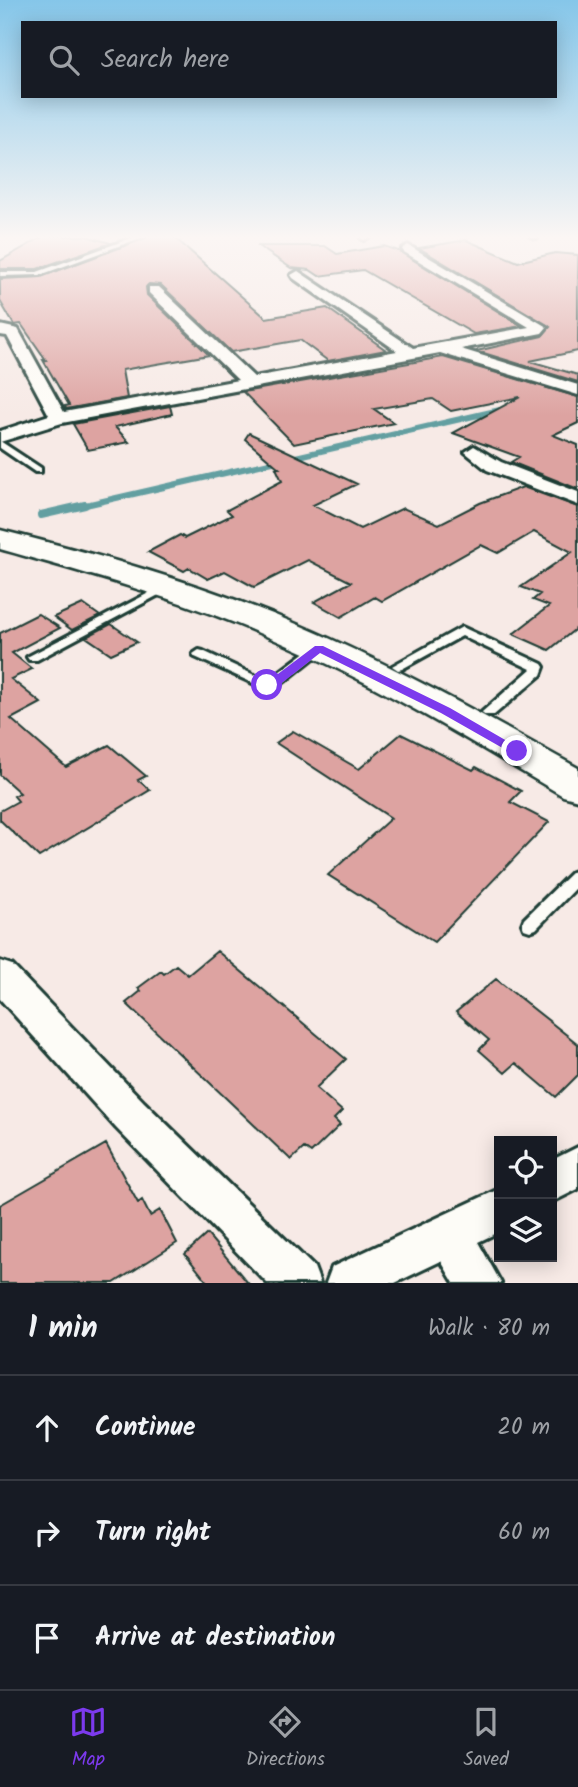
<!DOCTYPE html>
<html lang="en">
<head>
<meta charset="utf-8">
<style>
  :root { --surface:#171b24; --page:#20242c; --text:#f1f3f6; --muted:#9ea1a6; --line:#363941; --accent:#7c3aed }
  body { margin:0; font-family:Kalam,sans-serif; background:var(--page); color:var(--text) }
  .controls { position:absolute; right:21px; bottom:21px; display:grid; overflow:hidden; border-radius:0px; box-shadow:0 4px 18px #0003 }
  .controls button { width:63px; height:63px; display:grid; place-items:center; padding:0; border:0; border-bottom:2px solid var(--line); background:var(--surface); color:var(--text); font:35px sans-serif }
  .stop { position:absolute; width:21px; height:21px; margin:-16px; border:5px solid #7c3aed; border-radius:50%; background:#fff }
  .stop.end { background:#7c3aed; border-color:#fff; box-shadow:0 2px 7px #0008 }
  .list { margin:0; padding:0; list-style:none }
  h2 { display:flex; justify-content:space-between; align-items:center; height:91px; margin:0; padding:0 28px; font-size:30px }
  h2 small { font-size:23px; font-weight:400; color:var(--muted) }
  .list li { display:grid; grid-template-columns:46px 1fr auto; gap:21px; align-items:center; box-sizing:border-box; height:105px; padding:0 28px; border-top:2px solid var(--line) }
  .list b { display:block; font-size:26px; white-space:nowrap }
  .list em { font-size:23px; font-style:normal; color:var(--muted) }
  .icon { flex:none; width:38px; height:38px; fill:none; stroke:currentColor; stroke-width:2; stroke-linecap:round; stroke-linejoin:round }
  .map { position:relative; flex:none; width:578px; height:1283px; overflow:hidden }
  .search { position:absolute; background:var(--surface); box-shadow:0 4px 18px #0003; left:21px; right:21px; top:21px; height:77px; display:flex; align-items:center; gap:18px; box-sizing:border-box; padding:0 24px; border-radius:0px; color:var(--muted); font-size:26px }
  .sheet { height:406px; background:var(--surface) }
  nav { display:flex; justify-content:space-around; align-items:center; box-sizing:border-box; height:98px; border-top:2px solid var(--line); background:var(--surface); font-size:19px; color:var(--muted) }
  nav a { display:grid; justify-items:center; gap:4px }
  nav .on { color:var(--accent) }
  .map>svg:first-child { display:block }
  .lines { fill:none; stroke-linecap:round; stroke-linejoin:round }
  .stream-far1 { stroke:#639fa1; stroke-width:6 }
  .stream { stroke:#639fa1; stroke-width:8 }
  .building { fill:#dda3a1; stroke:#1f3d34; stroke-width:2 }
  .service-casing { stroke:#1f3d34; stroke-width:6 }
  .minor-casing { stroke:#1f3d34; stroke-width:6 }
  .secondary-casing { stroke:#1f3d34; stroke-width:5 }
  .service { fill:#fdfcf7; fill-rule:evenodd }
  .minor { fill:#fdfcf7; fill-rule:evenodd }
  .secondary { fill:#fdfcf7; fill-rule:evenodd }
  .route { fill:#7c3aed }
</style>
</head>
<body>
<div class="map">
<svg width="578" height="1283" viewBox="0 0 578 1283">
  <rect width="100%" height="100%" fill="#f7eae6"/>
  <filter id="ink" filterUnits="userSpaceOnUse"><feTurbulence type="fractalNoise" baseFrequency=".0143" numOctaves="2"/><feDisplacementMap in="SourceGraphic" scale="14" xChannelSelector="R" yChannelSelector="G"/><feConvolveMatrix kernelMatrix="1 2 1 2 8 2 1 2 1" color-interpolation-filters="sRGB"/></filter>
  <g filter="url(#ink)">
    <g class="lines">
      <path class="stream-far1" d="M77,507l423,-97"/>
      <path class="stream" d="M41,515l44,-10"/>
    </g>
    <path class="building" d="M44,236h42l25,7 -74,26h-37v-8z
      M148,236h25l93,82 61,-10 59,42 -58,11 -28,-21 -69,12 -70,-67 -12,-1 -3,3 1,8 62,60 -87,15 5,28 -61,11 -1,-3 4,-1 -26,-45h3l-25,-36 -7,1 -14,-24v-22l41,-2z
      M466,240l52,22 37,-9 23,2v96l-48,10 48,14v7l-101,-31 65,-15 8,-9 -131,-79z
      M258,246h67l12,8 47,-8 17,6 121,74 -48,8 -111,-64 -44,6 -9,-6 -19,-2z
      M443,357l135,40v26l-25,12 25,10v44l-67,-27 8,-5 -66,-24 67,-36 -69,14 -18,-12 -59,10 20,14 -100,21 -51,-52z
      M170,406l2,8 -57,13 14,15 -41,8 -15,-26z
      M249,433l108,51 -44,21 47,24 43,-21 36,16 41,-21 43,-16 55,20v120l-29,23 -36,-16 36,-28 -16,-6 7,-6 -19,-7 51,-35 -38,-20 -36,21 -17,-8 -99,56 -7,-4 -34,20 -27,-15 37,-20 -43,-22 -54,27 -29,-16 -17,8 -19,-11 -5,3 -36,-19 32,-17 5,3 47,-23 -5,-5 55,-29 -6,-13h3l-34,-29z
      M83,604l17,12 -28,14 -18,-13z
      M38,614l22,14 -48,25 20,16 -21,10 30,24 -30,16 55,48 43,-22 37,31 -8,4 12,10 -111,67 -39,-37v-9l18,-10 -4,-5 6,-3 -20,-18v-142z
      M111,624l26,18 -26,12 -25,-17z
      M293,731l66,38 42,-35 72,36 3,-3 45,24 -11,11 39,20 -115,120 -106,-67 63,-57 -115,-75z
      M217,951l129,108 -30,29 26,23 -8,8 6,6 -29,28 -7,-5 -13,12 -165,-157 15,-12 -3,-3 23,-17 3,3 12,-9 12,10z
      M496,979l82,65v31l-22,22 -40,-34 -11,10 -26,-23 10,-10 -33,-28z
      M106,1144l32,59 4,-3 8,16 10,-6 17,33 -63,40h-114v-78z
      M207,1234l41,49h-40l-23,-29z"/>
    <g class="lines">
      <g class="service-casing">
        <path id="service" d="M137,236h9l-106,39 -40,1v-4h37z
          M363,236h8l-7,4 -3,-2z
          M530,236h9l-3,2z
          M0,441l41,27v4h-6l-35,-24z
          M164,585l6,3 -2,2 -131,70h-8l-2,-3z
          M462,627l80,37 2,3 -3,8 -47,40h-10l-2,-3 49,-43 -69,-33 -60,33 -4,1 -6,-4z
          M319,644l6,4 -2,3 -44,35 -13,3 -71,-32 -2,-3 6,-4 4,1 64,30 48,-36z
          M578,870v16l-42,43 -6,2 -6,-2 -2,-5 2,-5 48,-47z"/>
      </g>
      <g class="minor-casing">
        <path id="minor" d="M408,245l139,82 -5,6 -81,16 117,36v10l-138,-42 -378,70 -62,19v-11l49,-16 -42,-79 -7,-1v-10l18,4 46,83 174,-32 -89,-87v-6h10l95,90 143,-26 -104,-73 -2,-3 7,-4 115,77 116,-21 -125,-75 -2,-3z
          M474,446l27,16 77,30v13l-91,-35 -22,-18z
          M0,961l12,4 132,137 170,165 6,16h-53l-151,-155 -116,-129z
          M578,1147v42l-26,13v-42z
          M499,1189v43l-21,10 23,41h-47l-13,-22 -46,22h-69l6,-16z"/>
      </g>
      <g class="secondary-casing">
        <path id="secondary" d="M0,530c101,25 203,54 299,95 96,41 188,92 279,143v32l-15,-4c-94,-56 -189,-114 -290,-157 -88,-39 -181,-64 -273,-90z"/>
      </g>
      <use href="#service" class="service"/>
      <use href="#minor" class="minor"/>
      <use href="#secondary" class="secondary"/>
    </g>
  </g>
  <linearGradient id="sky" x2="0" y2="1"><stop stop-color="#85c6e9"/><stop offset="0.57" stop-color="#fbf6f4"/><stop offset="1" stop-color="#fbf6f4" stop-opacity="0"/></linearGradient>
  <rect width="578" height="416" fill="url(#sky)"/>
  <path class="route" d="M315,646h8l127,62 74,43 -7,5 -4,-2 -72,-41 -121,-60 -42,33 -16,2v-6l8,-2z"/>
</svg>
<div class="controls">
<button><svg class="icon" aria-label="locate" viewBox="0 0 24 24"><circle cx="12" cy="12" r="6"/><path d="M12 2v4M12 18v4M2 12h4M18 12h4"/></svg></button>
<button><svg class="icon" aria-label="layers" viewBox="0 0 24 24"><path d="M12 4l9 5-9 5-9-5zM3 14l9 5 9-5"/></svg></button>
</div>
<div class="stop" style="left:267px;top:685px"></div>
<div class="stop end" style="left:517px;top:751px"></div>
<div class="search"><svg class="icon" aria-label="search" viewBox="0 0 24 24"><circle cx="10" cy="10" r="6"/><path d="M15 15l6 6"/></svg>Search here</div>
</div>
<section class="sheet">
<h2>1 min<small>Walk · 80 m</small></h2>
<ul class="list">
<li><svg class="icon" aria-label="ahead" viewBox="0 0 24 24"><path d="M12 20V5M6 11l6-6 6 6"/></svg><div><b>Continue</b></div><em>20 m</em></li>
<li><svg class="icon" aria-label="right" viewBox="0 0 24 24"><path d="M7 20v-9h11M14 6l5 5-5 5"/></svg><div><b>Turn right</b></div><em>60 m</em></li>
<li><svg class="icon" aria-label="arrive" viewBox="0 0 24 24"><path d="M6 21V4h12l-3 4 3 4H6"/></svg><div><b>Arrive at destination</b></div></li>
</ul>
</section>
<nav>
<a class="on"><svg class="icon" aria-label="map" viewBox="0 0 24 24"><path d="M3 6l6-2 6 2 6-2v14l-6 2-6-2-6 2zM9 4v14M15 6v14"/></svg>Map</a>
<a><svg class="icon" aria-label="directions" viewBox="0 0 24 24"><path d="M12 3l9 9-9 9-9-9zM9 14v-3h6M13 9l2 2-2 2"/></svg>Directions</a>
<a><svg class="icon" aria-label="saved" viewBox="0 0 24 24"><path d="M7 4h10v16l-5-4-5 4z"/></svg>Saved</a>
</nav>
</body>
</html>
